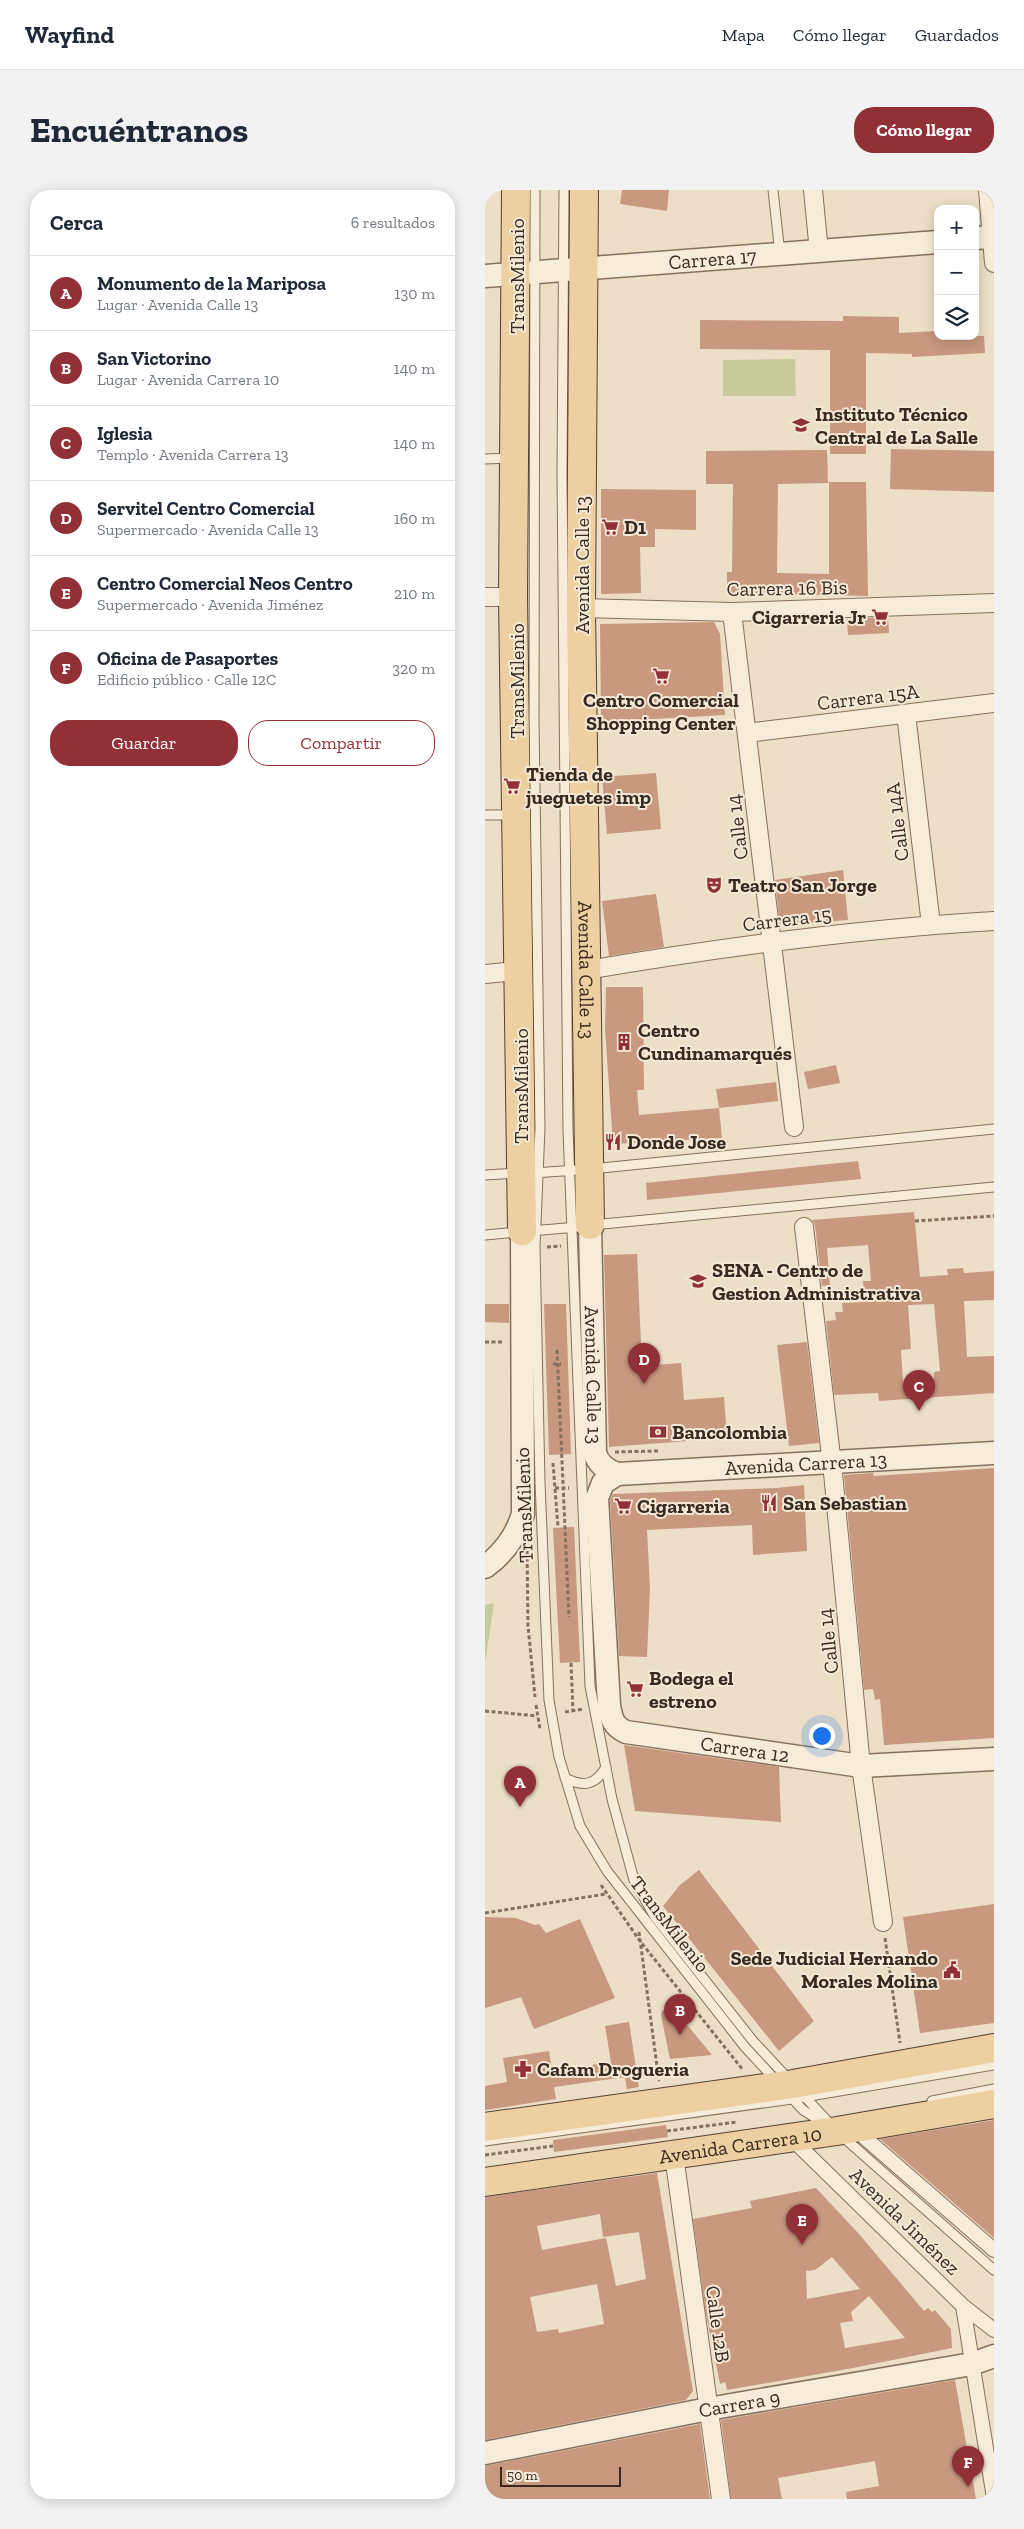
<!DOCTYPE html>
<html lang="es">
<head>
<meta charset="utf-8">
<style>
  :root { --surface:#fff; --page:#f2f2f3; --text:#1f2937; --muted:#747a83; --line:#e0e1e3; --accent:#923037 }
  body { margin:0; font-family:"Zilla Slab",serif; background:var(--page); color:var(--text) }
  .controls { position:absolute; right:15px; top:15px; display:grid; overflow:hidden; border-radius:10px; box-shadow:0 2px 12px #0003 }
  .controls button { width:45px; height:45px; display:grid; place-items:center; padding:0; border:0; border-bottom:1px solid var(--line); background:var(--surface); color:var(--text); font:25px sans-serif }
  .scale { position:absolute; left:15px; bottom:12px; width:121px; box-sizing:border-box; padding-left:5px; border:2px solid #382a20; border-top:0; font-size:14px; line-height:18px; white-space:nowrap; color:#382a20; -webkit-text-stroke:4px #f4e9d6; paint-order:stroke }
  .you { position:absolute; left:336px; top:1545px; width:18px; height:18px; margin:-12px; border:4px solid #fff; border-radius:50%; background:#1a73e8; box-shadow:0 0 0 8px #1a73e833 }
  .badge { display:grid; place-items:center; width:32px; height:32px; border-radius:50%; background:var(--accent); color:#fff; font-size:16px; font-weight:700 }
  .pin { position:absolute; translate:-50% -41px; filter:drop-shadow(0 1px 2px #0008) }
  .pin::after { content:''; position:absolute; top:26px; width:18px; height:15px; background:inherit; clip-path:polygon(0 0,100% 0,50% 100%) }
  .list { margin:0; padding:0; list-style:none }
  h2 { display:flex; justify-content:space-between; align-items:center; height:65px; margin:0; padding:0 20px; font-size:21px }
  h2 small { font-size:16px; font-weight:400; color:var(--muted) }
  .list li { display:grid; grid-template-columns:32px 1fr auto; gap:15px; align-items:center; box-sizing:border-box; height:75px; padding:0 20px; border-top:1px solid var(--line) }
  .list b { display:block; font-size:19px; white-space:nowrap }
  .list p { margin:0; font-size:16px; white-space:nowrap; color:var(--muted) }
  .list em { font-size:16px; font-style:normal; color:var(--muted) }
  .actions { display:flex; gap:10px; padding:15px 20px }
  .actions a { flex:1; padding:11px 0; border:1px solid var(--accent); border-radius:20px; text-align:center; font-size:18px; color:var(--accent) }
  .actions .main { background:var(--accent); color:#fff }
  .icon { flex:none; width:28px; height:28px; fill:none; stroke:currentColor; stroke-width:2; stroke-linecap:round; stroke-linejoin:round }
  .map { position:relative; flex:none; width:509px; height:2309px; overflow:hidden; border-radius:20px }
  header { display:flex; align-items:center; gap:30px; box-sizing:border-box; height:70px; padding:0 25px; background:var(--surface); border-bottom:1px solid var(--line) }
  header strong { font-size:24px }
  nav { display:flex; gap:28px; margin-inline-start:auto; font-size:18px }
  .intro { display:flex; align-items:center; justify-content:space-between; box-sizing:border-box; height:120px; padding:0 30px }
  h1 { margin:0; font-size:35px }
  .button { padding:12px 22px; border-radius:20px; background:var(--accent); color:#fff; font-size:18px; font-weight:700 }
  main { display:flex; gap:30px; padding:0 30px }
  aside { flex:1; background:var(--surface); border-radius:20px; box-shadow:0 2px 12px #0003 }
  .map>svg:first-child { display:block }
  .green { fill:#c7ca9b }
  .water { fill:#a8c0b7; stroke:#6f8e84 }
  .building { fill:#c8987f; fill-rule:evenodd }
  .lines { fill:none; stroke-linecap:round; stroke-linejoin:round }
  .service-casing { stroke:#87705d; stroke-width:11 }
  .pedestrian-casing { stroke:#87705d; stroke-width:16 }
  .minor-casing { stroke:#87705d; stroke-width:20 }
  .tertiary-casing { stroke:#87705d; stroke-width:25 }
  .primary-casing { stroke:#553f31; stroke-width:30 }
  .path { stroke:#87705d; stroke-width:3; stroke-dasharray:4 2.5; stroke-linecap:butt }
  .service { stroke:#f7ecd9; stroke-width:9 }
  .pedestrian { stroke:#f7ecd9; stroke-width:14 }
  .minor { stroke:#f7ecd9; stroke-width:18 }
  .tertiary { stroke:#f7ecd9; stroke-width:22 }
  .primary { stroke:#edd0a1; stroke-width:28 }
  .labels { text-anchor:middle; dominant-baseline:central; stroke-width:4; stroke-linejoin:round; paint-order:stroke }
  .street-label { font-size:20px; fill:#382a20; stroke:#f4e9d6 }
  .poi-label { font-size:20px; font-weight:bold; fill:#382a20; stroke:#f4e9d6; text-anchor:start }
</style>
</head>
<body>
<header>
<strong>Wayfind</strong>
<nav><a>Mapa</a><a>Cómo llegar</a><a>Guardados</a></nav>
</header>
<div class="intro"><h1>Encuéntranos</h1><a class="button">Cómo llegar</a></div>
<main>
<aside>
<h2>Cerca<small>6 resultados</small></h2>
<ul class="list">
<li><span class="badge">A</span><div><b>Monumento de la Mariposa</b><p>Lugar · Avenida Calle 13</p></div><em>130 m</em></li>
<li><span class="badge">B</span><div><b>San Victorino</b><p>Lugar · Avenida Carrera 10</p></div><em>140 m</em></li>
<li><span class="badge">C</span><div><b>Iglesia</b><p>Templo · Avenida Carrera 13</p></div><em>140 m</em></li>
<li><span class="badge">D</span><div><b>Servitel Centro Comercial</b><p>Supermercado · Avenida Calle 13</p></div><em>160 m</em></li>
<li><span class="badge">E</span><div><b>Centro Comercial Neos Centro</b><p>Supermercado · Avenida Jiménez</p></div><em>210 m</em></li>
<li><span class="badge">F</span><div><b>Oficina de Pasaportes</b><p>Edificio público · Calle 12C</p></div><em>320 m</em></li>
</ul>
<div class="actions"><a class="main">Guardar</a><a>Compartir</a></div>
</aside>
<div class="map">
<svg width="509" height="2309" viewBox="0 0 509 2309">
  <rect width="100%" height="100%" fill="#ecdec7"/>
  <path class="green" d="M310,169l1,37h-73v-36z
    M9,1413l-9,60v-58z"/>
  <path class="water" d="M373,1989l42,36 -3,4 -42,-36z"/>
  <path class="building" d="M137,0h47l-2,21 -47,-7z
    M358,126l56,1v16l39,-2v5h46l1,17 -73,4v-3l-46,-1v101h-36v-104l-130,-1v-29l143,1z
    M406,259l103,2v41l-104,-3z
    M342,260l1,33 -50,1 -1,89 52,1v-92h37l2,114 -141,-3v-21h5l1,-88h-27v-33z
    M116,299l95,1v40l-41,-1v18h-15l1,46 -40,1z
    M403,427l1,16 -41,2 -1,-16z
    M229,432l6,12 5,81 -124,7 -1,-98z
    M171,583l5,56 -54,5 -5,-57z
    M358,680l5,50 -68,5 -5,-45z
    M171,704l8,53 -55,9 -7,-55z
    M121,797h37l1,103h-7l2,25 80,-7 3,30 -109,6 -8,-115z
    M351,875l4,18 -32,6 -4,-17z
    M291,892l2,19 -59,7 -3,-19z
    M373,971l3,18 -214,21 -1,-17z
    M429,1022l6,65 28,-2 -1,-6 16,-1 1,5 30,-2v29l-30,1 3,56 27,-1v37l-115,8 -1,-8 -44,2 -8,-74 10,-1 -1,-8h8l-1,-9 23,-1 -2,-21h8l-3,-36 -41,3 3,37 -8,1 -7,-60 -3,-6zM449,1114l6,67 -6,1v8l-31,3 -2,-33 10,-1 -3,-44z
    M152,1064l5,112 39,-3 3,37 40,-3 3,41 -118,9 -5,-192z
    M0,1114h24v19l-24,-1z
    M59,1114h22l5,150 -22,1z
    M322,1152l12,101 -30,3 -12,-101z
    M509,1278v270l-110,7 -4,-46 -5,1 -2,-11 -9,1 -20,-215 29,-2 1,3z
    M319,1295l3,66 -54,4 -1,-30 -105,5 3,59 -3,68 -28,-1 -9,-156 3,-6 164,-6z
    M89,1337l6,135 -20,1 -7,-135z
    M139,1555l155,22 2,55 -146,-11z
    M214,1680l115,151 -35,30 -116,-145 17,-21z
    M509,1714v119l-74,10 -17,-116z
    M0,1727l31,1 19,7 4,-1 7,9 34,-14 35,79 -81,31 -13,-32 -36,11z
    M185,1817l4,2 38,46 -42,4 -9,-44 1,-4z
    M144,1832l10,65 -12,2 -2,-12 -71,10 2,12 -71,11v-24l22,-4 -4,-24 46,-7 3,20 59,-9 -6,-36z
    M509,1930v118l-114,-99z
    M181,1935l2,12 -114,15 -1,-12z
    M172,1983l36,218 -7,9 -201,40v-243zM115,2024l3,23 36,-5 7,47 -30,7 -10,-48 -64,12 -5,-24zM112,2094l7,40 -45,9 -1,-4 -21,3 -7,-35z
    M331,1998l43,46 65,77 4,-3 4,4 3,-2 16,19 1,19 -99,20 -126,22 -2,-8 -5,2 -14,-70 -13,-95 59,-11 -2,-7zM347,2067l28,32 -53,10 -1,-28 9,-1zM384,2106l36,42 -60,10 -5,-25 13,-2 -2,-9z
    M470,2190l21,119h-129l-1,-7 33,-6 -4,-25 -97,17 4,21h-51l-10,-79z
    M215,2234l10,75h-225v-33z"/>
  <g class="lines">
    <g class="service-casing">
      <path id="service" d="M50,0l-1,531 6,407 -5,119 5,235 9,218 10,57 21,69 27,45 138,176 58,63 25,16
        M79,0l-2,283 6,657 22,556 22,113 22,81 21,37 98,124 80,86
        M288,0l7,64
        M0,269l27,-1
        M0,625h27
        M106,979l403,-40
        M49,983l42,-3
        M0,985l33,-2
        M107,1035l402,-38
        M0,1045l92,-8
        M80,1588c18,9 30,8 41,-11
        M447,1911l62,-12
        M357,1946l152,134
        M0,1951l307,-42 202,-34"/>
    </g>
    <g class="pedestrian-casing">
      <path id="pedestrian" d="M379,1947l130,113
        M306,1948l172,168 31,24
        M478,2116l31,192"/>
    </g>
    <g class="minor-casing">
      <path id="minor" d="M328,0l6,62
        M503,0l6,73
        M0,407h28
        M96,418l151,4 262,-9
        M247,422l62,515
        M421,524l25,211
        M262,543l247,-30
        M102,780c135,-23 270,-41 407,-49
        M0,784l32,-3
        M319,1037l29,246 28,293 22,156
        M189,1965l47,344"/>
    </g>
    <g class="tertiary-casing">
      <g id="tertiary">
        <path d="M490,48l19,-1"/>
        <path id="s1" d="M0,86l453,-34"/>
        <path id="s2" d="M105,1035l5,228c3,11 11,17 22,21l377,-21"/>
        <path id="s3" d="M132,1284l-14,9 -6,15 12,207c2,13 4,21 17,27l235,34 133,-7"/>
        <path d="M0,1377c19,-14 31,-30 38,-53l-1,-283"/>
        <path id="s4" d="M0,2263l223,-44 264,-45 22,-8"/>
      </g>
    </g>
    <g class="primary-casing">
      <g id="primary">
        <path d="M31,0l-3,407 9,634"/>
        <path id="s5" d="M99,0l-3,418 9,617"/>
        <path d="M0,1937l308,-43 201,-36"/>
        <path id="s6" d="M0,1992l352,-51 157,-27"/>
      </g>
    </g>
    <path class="path" d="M430,1031l79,-5
      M62,1057l14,-1
      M0,1152h19
      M72,1160l12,267
      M68,1174h8
      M130,1262l44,-1
      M68,1273l5,64
      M70,1298h14
      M42,1361l1,75 7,71
      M86,1473l2,48
      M51,1515l4,24
      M0,1521l52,5
      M80,1522l19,-3
      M116,1695l39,56 103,129
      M0,1723l121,-19
      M154,1742l20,149
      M400,1748l15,105
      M182,1941l70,-9
      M0,1965l68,-9"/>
    <use href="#service" class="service"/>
    <use href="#pedestrian" class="pedestrian"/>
    <use href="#minor" class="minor"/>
    <use href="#tertiary" class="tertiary"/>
    <use href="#primary" class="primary"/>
  </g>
  <defs>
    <g id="university-bare" transform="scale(1.35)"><path d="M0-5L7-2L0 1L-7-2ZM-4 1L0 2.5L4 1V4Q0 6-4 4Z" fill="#923037" stroke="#f4e9d6" stroke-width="2.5" paint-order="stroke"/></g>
    <g id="supermarket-bare" transform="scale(1.35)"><path d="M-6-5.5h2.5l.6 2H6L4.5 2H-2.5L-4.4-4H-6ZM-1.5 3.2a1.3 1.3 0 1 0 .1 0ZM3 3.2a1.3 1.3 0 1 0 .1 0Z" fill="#923037" stroke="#f4e9d6" stroke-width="2.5" paint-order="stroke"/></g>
    <g id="theatre-bare" transform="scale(1.35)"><path d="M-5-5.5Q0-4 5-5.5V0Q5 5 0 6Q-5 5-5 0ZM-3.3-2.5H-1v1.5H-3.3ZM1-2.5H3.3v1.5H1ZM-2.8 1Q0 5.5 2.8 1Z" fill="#923037" stroke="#f4e9d6" stroke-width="2.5" paint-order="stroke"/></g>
    <g id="building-bare" transform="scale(1.35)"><path d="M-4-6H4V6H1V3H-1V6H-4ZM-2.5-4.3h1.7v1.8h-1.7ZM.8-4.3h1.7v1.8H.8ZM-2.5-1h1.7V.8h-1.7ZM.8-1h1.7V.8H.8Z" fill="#923037" stroke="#f4e9d6" stroke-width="2.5" paint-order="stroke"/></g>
    <g id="restaurant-bare" transform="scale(1.35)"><path d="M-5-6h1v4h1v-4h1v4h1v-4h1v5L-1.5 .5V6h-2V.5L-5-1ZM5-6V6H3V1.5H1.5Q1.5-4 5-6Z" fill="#923037" stroke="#f4e9d6" stroke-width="2.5" paint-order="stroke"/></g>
    <g id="bank-bare" transform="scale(1.35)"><path d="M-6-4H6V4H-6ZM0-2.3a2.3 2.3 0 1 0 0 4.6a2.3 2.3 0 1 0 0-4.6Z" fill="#923037" stroke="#f4e9d6" stroke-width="2.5" paint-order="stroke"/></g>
    <g id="civic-bare" transform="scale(1.35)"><path d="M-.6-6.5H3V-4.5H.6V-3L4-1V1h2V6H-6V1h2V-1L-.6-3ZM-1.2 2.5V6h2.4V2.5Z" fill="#923037" stroke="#f4e9d6" stroke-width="2.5" paint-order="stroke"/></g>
    <g id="pharmacy-bare" transform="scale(1.35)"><path d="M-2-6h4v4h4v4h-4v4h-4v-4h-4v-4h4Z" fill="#923037" stroke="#f4e9d6" stroke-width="2.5" paint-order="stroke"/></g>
  </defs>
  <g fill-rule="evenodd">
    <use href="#university-bare" x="316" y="235"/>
    <use href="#supermarket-bare" x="125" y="337"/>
    <use href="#supermarket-bare" x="395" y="427"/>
    <use href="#supermarket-bare" x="176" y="486"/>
    <use href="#supermarket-bare" x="27" y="596"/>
    <use href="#theatre-bare" x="229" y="695"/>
    <use href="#building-bare" x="139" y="852"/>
    <use href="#restaurant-bare" x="128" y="952"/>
    <use href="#university-bare" x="213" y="1091"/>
    <use href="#bank-bare" x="173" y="1242"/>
    <use href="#restaurant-bare" x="284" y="1313"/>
    <use href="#supermarket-bare" x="138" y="1316"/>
    <use href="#supermarket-bare" x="150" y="1499"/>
    <use href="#civic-bare" x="467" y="1780"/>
    <use href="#pharmacy-bare" x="38" y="1879"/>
  </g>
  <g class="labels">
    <g class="street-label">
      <text stroke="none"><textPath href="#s1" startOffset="228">Carrera 17</textPath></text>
      <text transform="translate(32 86) rotate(-90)">TransMilenio</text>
      <text transform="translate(97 375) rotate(-90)">Avenida Calle 13</text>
      <text transform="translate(302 398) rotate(-1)">Carrera 16 Bis</text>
      <text transform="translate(32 491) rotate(-90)">TransMilenio</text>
      <text transform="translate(383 507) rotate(-7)">Carrera 15A</text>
      <text transform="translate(412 632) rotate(-97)">Calle 14A</text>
      <text transform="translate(252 637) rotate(-97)">Calle 14</text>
      <text transform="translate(302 729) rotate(-7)">Carrera 15</text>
      <text stroke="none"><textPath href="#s5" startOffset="780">Avenida Calle 13</textPath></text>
      <text transform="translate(36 896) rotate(-90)">TransMilenio</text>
      <text stroke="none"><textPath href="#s2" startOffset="150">Avenida Calle 13</textPath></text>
      <text stroke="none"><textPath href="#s2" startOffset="449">Avenida Carrera 13</textPath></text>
      <text transform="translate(39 1315) rotate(-92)">TransMilenio</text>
      <text transform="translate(343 1451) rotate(-96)">Calle 14</text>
      <text stroke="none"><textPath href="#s3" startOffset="394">Carrera 12</textPath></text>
      <text transform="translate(185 1734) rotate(52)">TransMilenio</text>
      <text stroke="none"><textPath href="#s6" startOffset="258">Avenida Carrera 10</textPath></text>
      <text transform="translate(420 2031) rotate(44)">Avenida Jiménez</text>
      <text transform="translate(233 2134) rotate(82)">Calle 12B</text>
      <text stroke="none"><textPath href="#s4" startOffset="259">Carrera 9</textPath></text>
    </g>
    <g class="poi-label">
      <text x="330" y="224">Instituto Técnico<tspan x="330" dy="23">Central de La Salle</tspan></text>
      <text x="139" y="337">D1</text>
      <text x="381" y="427" text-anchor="end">Cigarreria Jr</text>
      <text x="176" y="510" text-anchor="middle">Centro Comercial<tspan x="176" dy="23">Shopping Center</tspan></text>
      <text x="41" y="584">Tienda de<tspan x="41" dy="23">jueguetes imp</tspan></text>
      <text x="243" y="695">Teatro San Jorge</text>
      <text x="153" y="840">Centro<tspan x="153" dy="23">Cundinamarqués</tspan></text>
      <text x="142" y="952">Donde Jose</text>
      <text x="227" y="1080">SENA - Centro de<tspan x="227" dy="23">Gestion Administrativa</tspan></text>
      <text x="187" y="1242">Bancolombia</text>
      <text x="298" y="1313">San Sebastian</text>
      <text x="152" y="1316">Cigarreria</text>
      <text x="164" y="1488">Bodega el<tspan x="164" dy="23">estreno</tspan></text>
      <text x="453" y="1768" text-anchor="end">Sede Judicial Hernando<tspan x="453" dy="23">Morales Molina</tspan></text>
      <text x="52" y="1879">Cafam Drogueria</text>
    </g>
  </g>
</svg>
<div class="controls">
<button>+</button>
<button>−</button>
<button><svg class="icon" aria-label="layers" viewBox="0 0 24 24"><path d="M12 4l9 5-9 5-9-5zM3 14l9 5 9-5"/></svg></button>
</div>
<div class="scale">50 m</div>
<div class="you"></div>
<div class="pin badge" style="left:35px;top:1617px">A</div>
<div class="pin badge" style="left:195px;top:1845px">B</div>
<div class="pin badge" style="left:434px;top:1221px">C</div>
<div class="pin badge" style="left:159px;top:1194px">D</div>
<div class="pin badge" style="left:317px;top:2055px">E</div>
<div class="pin badge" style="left:483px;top:2297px">F</div>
</div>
</main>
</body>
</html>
